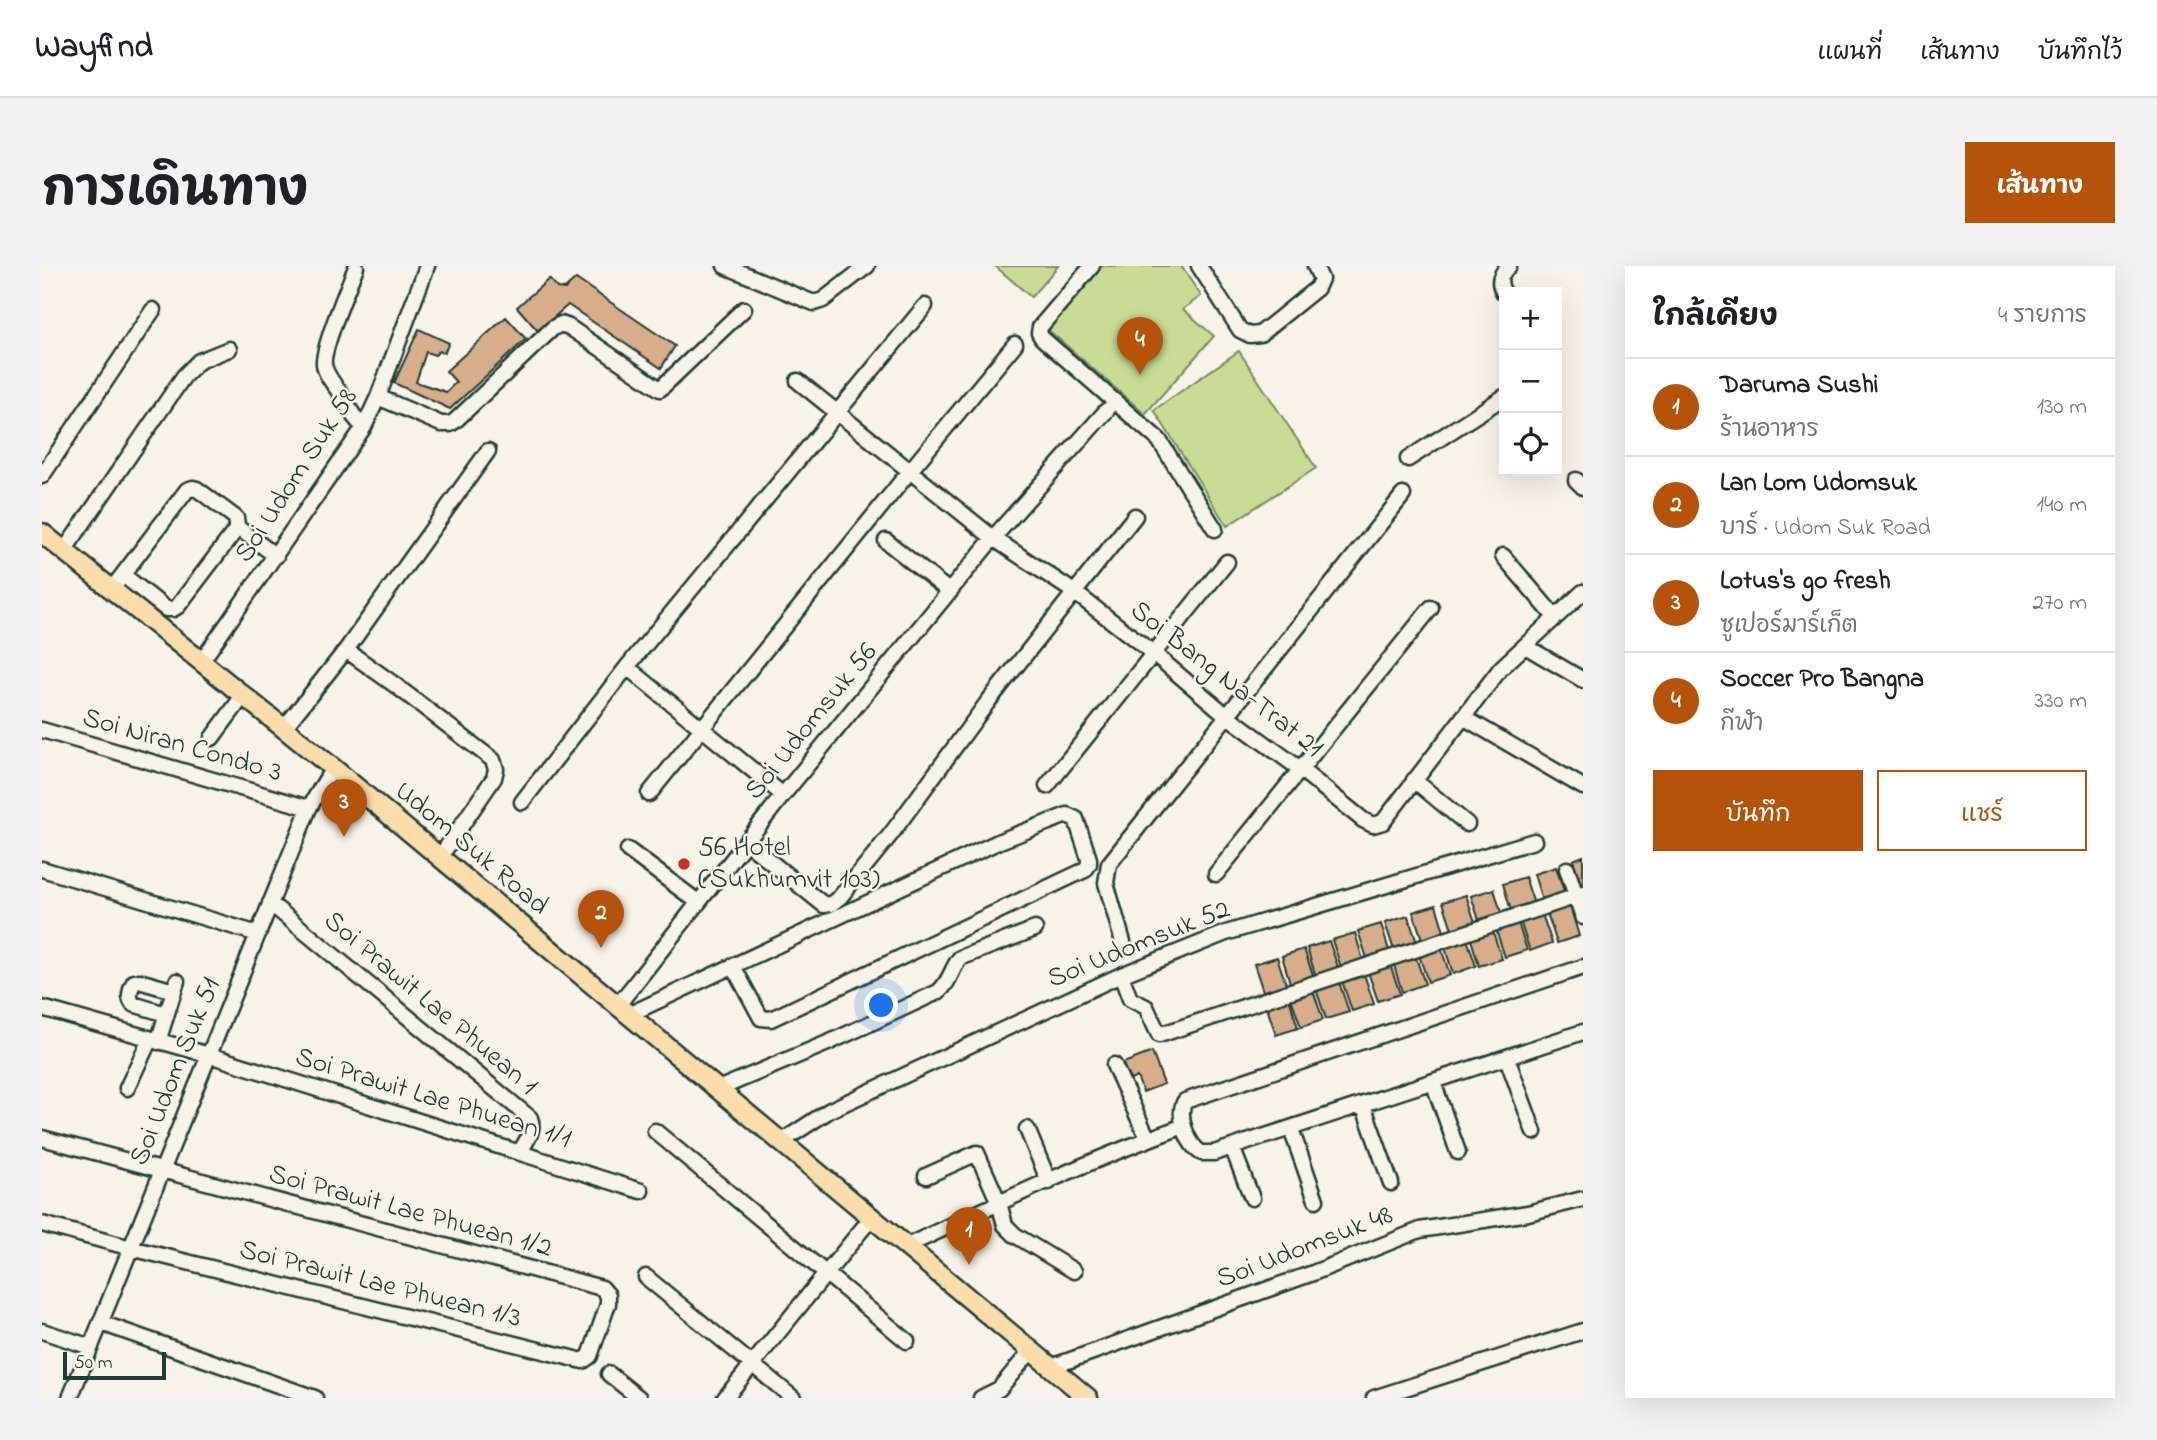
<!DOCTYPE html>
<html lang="th">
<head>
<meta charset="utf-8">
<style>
  :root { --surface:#fff; --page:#f2f2f2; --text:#202124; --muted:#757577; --line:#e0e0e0; --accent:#b45309 }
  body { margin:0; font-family:"Indie Flower","Playpen Sans Thai",sans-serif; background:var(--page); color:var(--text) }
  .controls { position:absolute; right:21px; top:21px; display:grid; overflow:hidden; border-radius:0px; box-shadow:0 7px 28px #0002 }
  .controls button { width:63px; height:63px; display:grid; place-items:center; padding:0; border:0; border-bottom:2px solid var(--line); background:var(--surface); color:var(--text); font:35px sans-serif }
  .scale { position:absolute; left:21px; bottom:18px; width:103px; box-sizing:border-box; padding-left:7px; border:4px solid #1f3d34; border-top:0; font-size:19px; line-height:24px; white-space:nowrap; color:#1f3d34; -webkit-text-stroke:5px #f7f3e8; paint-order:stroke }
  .you { position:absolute; left:840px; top:740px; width:24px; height:24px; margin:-18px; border:5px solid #fff; border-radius:50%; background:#1a73e8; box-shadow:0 0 0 10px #1a73e833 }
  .badge { display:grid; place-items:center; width:46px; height:46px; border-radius:50%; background:var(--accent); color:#fff; font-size:23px; font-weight:700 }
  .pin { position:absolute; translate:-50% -58px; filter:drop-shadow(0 2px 4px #0008) }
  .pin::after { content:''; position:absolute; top:37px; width:24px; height:21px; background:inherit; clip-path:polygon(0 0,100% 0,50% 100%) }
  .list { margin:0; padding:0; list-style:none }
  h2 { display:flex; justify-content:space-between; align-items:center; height:91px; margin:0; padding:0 28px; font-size:30px }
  h2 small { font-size:23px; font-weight:400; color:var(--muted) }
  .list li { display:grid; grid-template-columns:46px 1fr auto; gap:21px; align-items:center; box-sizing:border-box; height:98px; padding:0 28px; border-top:2px solid var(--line) }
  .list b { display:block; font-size:26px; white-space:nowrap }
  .list p { margin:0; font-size:23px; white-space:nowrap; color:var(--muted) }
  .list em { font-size:23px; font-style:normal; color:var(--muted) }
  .actions { display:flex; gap:14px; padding:21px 28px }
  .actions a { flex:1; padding:16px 0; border:2px solid var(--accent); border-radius:0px; text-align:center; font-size:24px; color:var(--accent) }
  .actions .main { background:var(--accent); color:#fff }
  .icon { flex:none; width:38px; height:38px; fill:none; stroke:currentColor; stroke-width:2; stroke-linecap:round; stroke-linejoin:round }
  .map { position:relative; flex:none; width:1541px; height:1132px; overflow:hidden; border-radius:0px }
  header { display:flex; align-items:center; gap:42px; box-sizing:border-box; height:98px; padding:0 35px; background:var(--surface); border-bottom:2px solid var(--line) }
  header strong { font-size:33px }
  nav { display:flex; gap:38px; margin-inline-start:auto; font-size:24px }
  .intro { display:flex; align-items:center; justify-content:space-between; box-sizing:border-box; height:168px; padding:0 42px }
  h1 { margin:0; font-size:49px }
  .button { padding:18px 32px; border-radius:0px; background:var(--accent); color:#fff; font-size:24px; font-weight:700 }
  main { display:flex; gap:42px; padding:0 42px }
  aside { flex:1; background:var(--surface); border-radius:0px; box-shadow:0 7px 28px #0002 }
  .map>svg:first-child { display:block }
  .green { fill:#c8dd93; stroke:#748d64; stroke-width:2 }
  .building { fill:#d8ad89; stroke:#1f3d34; stroke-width:2 }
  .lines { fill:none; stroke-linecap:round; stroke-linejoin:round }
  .minor-casing { stroke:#1f3d34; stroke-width:19 }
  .major-casing { stroke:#1f3d34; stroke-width:23 }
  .minor { stroke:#f7f3e8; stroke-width:14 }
  .major { stroke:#fbddab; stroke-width:18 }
  .poi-dot { fill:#c8321e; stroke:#f7f3e8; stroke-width:2.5 }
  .labels { text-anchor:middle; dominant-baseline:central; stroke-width:5; stroke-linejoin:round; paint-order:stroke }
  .street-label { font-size:28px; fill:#1f3d34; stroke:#f7f3e8 }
  .poi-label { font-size:28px; fill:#1f3d34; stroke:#f7f3e8; text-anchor:start }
</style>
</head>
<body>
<header>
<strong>Wayfind</strong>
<nav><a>แผนที่</a><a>เส้นทาง</a><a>บันทึกไว้</a></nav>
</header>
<div class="intro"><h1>การเดินทาง</h1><a class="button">เส้นทาง</a></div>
<main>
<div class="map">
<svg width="1541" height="1132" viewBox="0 0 1541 1132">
  <rect width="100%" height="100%" fill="#f7f3e8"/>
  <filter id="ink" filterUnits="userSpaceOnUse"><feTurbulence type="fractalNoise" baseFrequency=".0143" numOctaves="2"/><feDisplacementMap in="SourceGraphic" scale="14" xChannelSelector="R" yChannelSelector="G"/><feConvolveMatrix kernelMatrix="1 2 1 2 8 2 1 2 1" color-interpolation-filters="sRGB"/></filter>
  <g filter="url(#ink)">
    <path class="green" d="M953,0h63l-27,31z
      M1054,0h85l20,30 -18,13 31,27 -69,78 -100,-87z
      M1197,85l77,117 -89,58 -73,-116z"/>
    <path class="building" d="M507,13l8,9 8,1 11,-10 99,67 -14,22 -93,-63 -30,26 -21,-24z
      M464,51l20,22 -76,70 -56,-26 25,-54 30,14 -5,10 -5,-2 -4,4 -9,-3 -10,30 30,10 10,-10 -10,-11z
      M1541,590v33l-10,-29z
      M1514,601l10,30 -23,7 -9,-30z
      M1483,611l10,30 -23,7 -9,-30z
      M1452,623l9,30 -22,7 -10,-30z
      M1424,629l10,30 -23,7 -10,-30z
      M1394,639l9,30 -22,7 -10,-30z
      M1528,640l9,30 -22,7 -10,-30z
      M1500,648l10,29 -22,8 -10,-30z
      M1366,650l10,30 -23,7 -10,-30z
      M1475,654l10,30 -22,7 -10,-30z
      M1339,658l9,30 -22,7 -10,-30z
      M1450,663l10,30 -23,7 -9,-30z
      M1313,667l9,30 -22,7 -10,-30z
      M1424,670l10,30 -23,8 -9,-30z
      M1287,675l10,29 -23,7 -9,-29z
      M1398,679l10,30 -22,7 -10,-30z
      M1262,683l10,29 -23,8 -9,-30z
      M1373,689l10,29 -23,8 -9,-30z
      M1235,691l10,30 -23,7 -10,-30z
      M1348,698l10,30 -22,7 -10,-29z
      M1322,708l10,30 -22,7 -10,-30z
      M1297,716l10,30 -23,7 -10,-30z
      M1271,724l10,30 -22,7 -10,-29z
      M1247,732l9,30 -22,7 -10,-30z
      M1110,786l12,32 -21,8 -6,-15 -9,4 -7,-17z"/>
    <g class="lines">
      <g class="minor-casing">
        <path id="minor" d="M683,0l89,37 9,-3 44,-34
          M1050,0l-52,61 -1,6 3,5 117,102 56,89
          M1157,0l41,64 10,5 10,-1 57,-46 4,-9 -6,-13
          M314,1c-7,18 -34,82 -32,97 1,11 13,24 19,33 7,12 10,21 21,30
          M1462,27c-7,-11 -4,-19 5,-27
          M756,115l195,157 81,54 79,61 73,62 74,54 63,51 10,5 10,-3 118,-154 82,-76
          M336,131l63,27h9l5,-3 98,-93 8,-4 8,3 91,62 84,-80
          M1366,193l96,-62
          M0,210l111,-166
          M1534,214l7,7
          M195,261l39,29
          M844,275l64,51
          M22,285l120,-175 15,-15 30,-12
          M1461,290l52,61
          M70,323l75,-99 6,-2 4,1 39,29 1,7 -2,6 -57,75 -5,3h-7l-43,-34
          M1483,380l58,34
          M304,384l142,-199
          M159,396l163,-235 14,-30 49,-131
          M585,401l298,-361
          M1421,451l120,70
          M242,462l62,-78 49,35 98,75 3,9 -2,9 -54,79
          M0,464l267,78
          M170,472l31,-42
          M1372,514l53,44
          M1005,520l180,-224
          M607,528l260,-322 106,-128
          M480,536l105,-135 156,128
          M704,576l78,63 7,-1 9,-7 51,-63 96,-131 148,-187
          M586,584l70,52
          M0,603l216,65
          M1525,603l16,48
          M1174,608l215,-266
          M228,637l260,215c5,13 -4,23 -10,34
          M1081,676l-17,-59 3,-19 294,-369
          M1541,701l-398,134c-9,13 3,46 17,52 2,0 10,0 12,0l369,-121
          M1079,709l9,24 16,8 13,28 424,-141
          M576,739l165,-210 210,-257 114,-128
          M0,742l167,47 432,136
          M124,748l-33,-10c-5,-6 -3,-15 1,-22l5,-1 35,10
          M588,748l370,-173 67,-26 9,4 13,40v5l-4,6 -314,149 -10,-1 -28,-52
          M116,776l19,-61
          M1465,792l27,74
          M1072,799l34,74
          M1391,816l25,70
          M85,822l23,-49
          M676,823l112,-47 108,-50c12,-9 13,-23 22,-34l75,-29
          M1321,839l28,78
          M985,863l22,53
          M1249,863l25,71
          M613,865l252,210
          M0,872l560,150 6,7v9l-18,52 -7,5 -452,-113 -89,-24
          M739,876l49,-32 291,-135 105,-42 308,-92
          M1190,881l20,51
          M884,910l51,-23 22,50 6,22 10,10 59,36
          M865,980c91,-43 182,-86 277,-120
          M604,1011l147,121
          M59,1057l214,75
          M0,1065l49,16
          M1009,1101l262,-94 107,-43 108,-17 55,-14
          M567,1108l30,24
          M28,1132l239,-590 24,-40
          M683,1132l147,-181
          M939,1132l18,-9 32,-38
          M1332,1132l209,-67"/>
      </g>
      <g class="major-casing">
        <path id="major" d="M0,267l291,235 755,630"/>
      </g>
      <use href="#minor" class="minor"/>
      <use href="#major" class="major"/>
    </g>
  </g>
  <circle class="poi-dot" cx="642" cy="598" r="7"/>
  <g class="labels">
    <g class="street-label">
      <text transform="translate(255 210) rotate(-57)">Soi Udom Suk 58</text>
      <text transform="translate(1184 414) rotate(38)">Soi Bang Na-Trat 21</text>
      <text transform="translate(770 456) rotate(-51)">Soi Udomsuk 56</text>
      <text transform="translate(140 480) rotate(16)">Soi Niran Condo 3</text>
      <text transform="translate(429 583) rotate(40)">Udom Suk Road</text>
      <text transform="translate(1097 679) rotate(-22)">Soi Udomsuk 52</text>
      <text transform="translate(388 738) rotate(40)">Soi Prawit Lae Phuean 1</text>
      <text transform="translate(134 806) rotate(-68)">Soi Udom Suk 51</text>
      <text transform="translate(391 833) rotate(17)">Soi Prawit Lae Phuean 1/1</text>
      <text transform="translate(368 946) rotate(15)">Soi Prawit Lae Phuean 1/2</text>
      <text transform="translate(1263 982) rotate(-21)">Soi Udomsuk 48</text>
      <text transform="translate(338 1019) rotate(14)">Soi Prawit Lae Phuean 1/3</text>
    </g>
    <g class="poi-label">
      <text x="656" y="582">56 Hotel<tspan x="656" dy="32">(Sukhumvit 103)</tspan></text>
    </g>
  </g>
</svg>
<div class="controls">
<button>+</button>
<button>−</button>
<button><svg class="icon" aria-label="locate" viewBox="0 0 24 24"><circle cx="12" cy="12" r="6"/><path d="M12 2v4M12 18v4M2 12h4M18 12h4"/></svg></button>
</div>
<div class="scale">50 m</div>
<div class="you"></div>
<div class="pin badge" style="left:927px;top:999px">1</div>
<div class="pin badge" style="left:559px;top:682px">2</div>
<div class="pin badge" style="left:302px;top:571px">3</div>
<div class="pin badge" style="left:1098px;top:109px">4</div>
</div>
<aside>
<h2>ใกล้เคียง<small>4 รายการ</small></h2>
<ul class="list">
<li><span class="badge">1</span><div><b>Daruma Sushi</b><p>ร้านอาหาร</p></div><em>130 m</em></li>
<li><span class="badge">2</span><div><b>Lan Lom Udomsuk</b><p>บาร์ · Udom Suk Road</p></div><em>140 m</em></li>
<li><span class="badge">3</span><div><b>Lotus's go fresh</b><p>ซูเปอร์มาร์เก็ต</p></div><em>270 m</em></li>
<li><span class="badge">4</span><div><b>Soccer Pro Bangna</b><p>กีฬา</p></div><em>330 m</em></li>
</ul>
<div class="actions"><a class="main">บันทึก</a><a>แชร์</a></div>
</aside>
</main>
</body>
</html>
